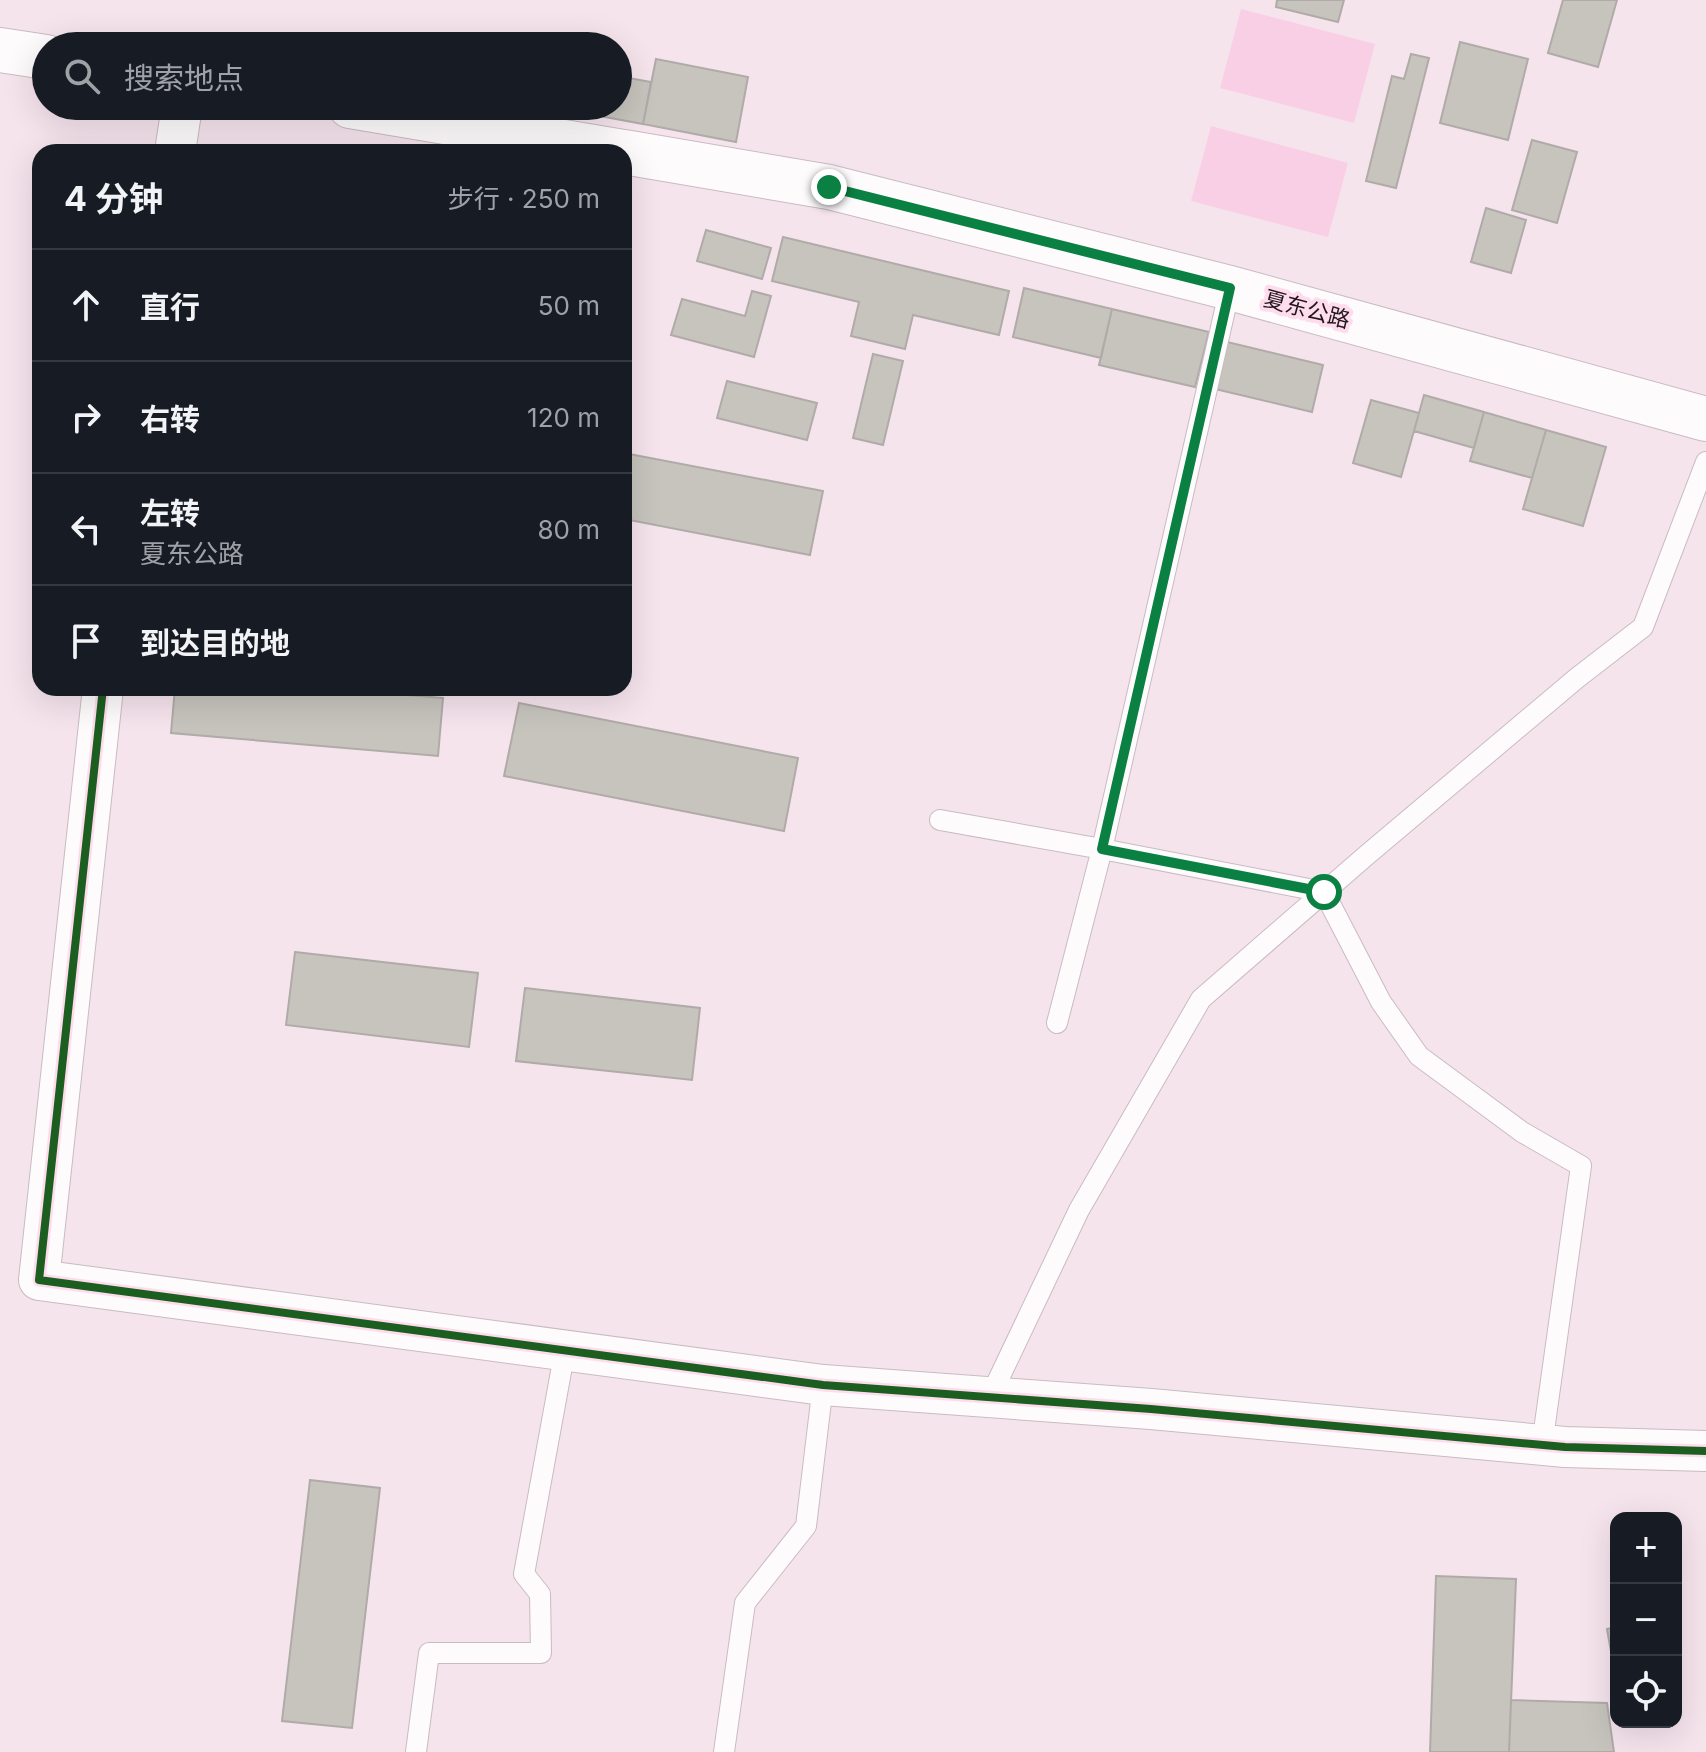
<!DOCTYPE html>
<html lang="zh">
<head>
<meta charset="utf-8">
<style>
  :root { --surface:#171b24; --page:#20242c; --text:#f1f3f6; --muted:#9ea1a6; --line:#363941 }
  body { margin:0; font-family:Inter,"Noto Sans SC",sans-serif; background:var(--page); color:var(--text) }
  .controls { position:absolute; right:24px; bottom:24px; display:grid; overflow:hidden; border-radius:16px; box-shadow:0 8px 32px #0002 }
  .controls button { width:72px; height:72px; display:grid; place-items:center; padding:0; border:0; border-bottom:2px solid var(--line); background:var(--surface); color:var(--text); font:40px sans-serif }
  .stop { position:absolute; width:24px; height:24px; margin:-18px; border:6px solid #0b8043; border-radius:50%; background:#fff }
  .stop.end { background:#0b8043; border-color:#fff; box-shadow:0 2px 8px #0008 }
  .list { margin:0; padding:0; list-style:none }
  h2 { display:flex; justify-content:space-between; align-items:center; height:104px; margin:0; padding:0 32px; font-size:34px }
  h2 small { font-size:26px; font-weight:400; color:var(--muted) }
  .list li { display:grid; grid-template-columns:52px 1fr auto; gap:24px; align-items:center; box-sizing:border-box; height:112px; padding:0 32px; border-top:2px solid var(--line) }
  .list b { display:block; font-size:30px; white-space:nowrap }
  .list p { margin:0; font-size:26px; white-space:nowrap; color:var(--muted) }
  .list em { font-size:26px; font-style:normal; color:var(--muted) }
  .icon { flex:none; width:44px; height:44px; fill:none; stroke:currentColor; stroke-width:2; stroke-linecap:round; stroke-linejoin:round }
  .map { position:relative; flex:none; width:1706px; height:1752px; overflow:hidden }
  .search { position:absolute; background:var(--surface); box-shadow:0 8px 32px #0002; left:32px; top:32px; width:600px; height:88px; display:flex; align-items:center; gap:20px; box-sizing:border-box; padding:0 28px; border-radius:44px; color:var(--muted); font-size:30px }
  .panel { position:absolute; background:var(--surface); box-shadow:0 8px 32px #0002; left:32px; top:144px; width:600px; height:552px; border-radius:24px }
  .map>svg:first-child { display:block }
  .green { fill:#f9cfe5 }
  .building { fill:#c6c4bd; stroke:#b0aba9; stroke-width:2 }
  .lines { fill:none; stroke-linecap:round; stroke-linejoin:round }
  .service-casing { stroke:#c9bbc2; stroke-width:22 }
  .minor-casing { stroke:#c9bbc2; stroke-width:42 }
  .secondary-casing { stroke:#c9bbc2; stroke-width:46 }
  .service { stroke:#fefbfc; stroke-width:20 }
  .minor { stroke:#fefbfc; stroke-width:40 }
  .secondary { stroke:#fefbfc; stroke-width:44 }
  .cycleway-casing { stroke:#fedcee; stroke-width:13 }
  .cycleway { stroke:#1b5e20; stroke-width:8 }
  .route { stroke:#0b8043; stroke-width:10 }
  .labels { text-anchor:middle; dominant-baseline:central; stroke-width:8; stroke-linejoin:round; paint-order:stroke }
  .street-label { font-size:22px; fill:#22171d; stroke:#fedcee }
</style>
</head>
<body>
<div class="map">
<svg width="1706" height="1752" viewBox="0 0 1706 1752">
  <rect width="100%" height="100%" fill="#f6e4ed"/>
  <path class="green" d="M1241,9l134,35 -21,79 -134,-35z
    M1211,126l137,37 -20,74 -137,-36z"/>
  <path class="building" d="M1277,0h67l-6,22 -62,-15z
    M1563,0h54l-19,67 -50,-14z
    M1460,42l68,17 -20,81 -68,-17z
    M1411,54l18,4 -33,130 -30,-7 26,-105 12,3z
    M656,59l92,18 -12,65 -93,-18z
    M618,76l33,6 -8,42 -92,-17 67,-1z
    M1532,140l45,12 -20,71 -45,-13z
    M1486,208l40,12 -15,53 -40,-11z
    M706,230l65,18 -9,31 -65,-18z
    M783,237l226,54 -10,44 -86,-20 -8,34 -54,-13 8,-34 -87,-21z
    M1024,288l88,21 -11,49 -88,-21z
    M752,291l19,5 -17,61 -83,-22 11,-36 63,17z
    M1112,309l97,23 -14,55 -96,-22z
    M1223,341l100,24 -11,47 -101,-24z
    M873,354l30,7 -20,84 -30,-7z
    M727,381l90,22 -10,37 -90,-22z
    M1424,395l60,17 -10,36 -60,-17z
    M1371,400l48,13 -18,64 -48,-14z
    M1484,412l62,18 -14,48 -62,-17z
    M1546,430l60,17 -23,79 -60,-17z
    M624,453l199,38 -13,64 -186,-36z
    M175,688h147l121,10 -5,58 -267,-23z
    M519,703l279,55 -14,73 -280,-55z
    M295,952l183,21 -9,74 -183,-22z
    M525,988l175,20 -8,72 -176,-19z
    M310,1480l70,8 -28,240 -70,-7z
    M1436,1576l80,3 -7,173h-79z
    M1616,1627v53l-9,-51z
    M1511,1700l96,3 7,49h-105z"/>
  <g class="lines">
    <g class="service-casing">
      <path id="service" d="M940,820l162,29 222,43 57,110 38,54 103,76 59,34 -39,279
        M1057,1023l45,-174 128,-561
        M990,1397l89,-187 122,-211 167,-145 209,-176 66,-51 63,-165
        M416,1752l13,-99h112l-1,-59 -16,-20 41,-224
        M724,1752l21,-149 61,-77 17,-141"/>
    </g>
    <g class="minor-casing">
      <path id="minor" d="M175,152l7,-46
        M103,688l-64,592 784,105 328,24 414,38 141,4"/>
    </g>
    <g class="secondary-casing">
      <path id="secondary" d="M0,50l46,7
        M350,106l273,46
        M624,152l205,35 401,101 476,131"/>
    </g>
    <use href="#service" class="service"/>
    <use href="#minor" class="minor"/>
    <use href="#secondary" class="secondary"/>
    <g class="cycleway-casing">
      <path id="cycleway" d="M103,688l-64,592 784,105 328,24 414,38 141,4"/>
    </g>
    <use href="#cycleway" class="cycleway"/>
  </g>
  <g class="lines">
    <path class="route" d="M829,187l401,101 -128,561 222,43"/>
  </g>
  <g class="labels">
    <g class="street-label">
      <text transform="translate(1307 309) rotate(15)">夏东公路</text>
    </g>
  </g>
</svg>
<div class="controls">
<button>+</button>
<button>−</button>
<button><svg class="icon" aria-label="locate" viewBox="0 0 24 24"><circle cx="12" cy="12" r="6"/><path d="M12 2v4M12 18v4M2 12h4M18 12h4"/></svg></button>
</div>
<div class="stop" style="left:1324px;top:892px"></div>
<div class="stop end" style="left:829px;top:187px"></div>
<div class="search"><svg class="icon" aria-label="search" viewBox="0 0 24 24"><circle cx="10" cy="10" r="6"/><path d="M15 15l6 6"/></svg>搜索地点</div>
<section class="panel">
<h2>4 分钟<small>步行 · 250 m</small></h2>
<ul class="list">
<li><svg class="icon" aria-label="ahead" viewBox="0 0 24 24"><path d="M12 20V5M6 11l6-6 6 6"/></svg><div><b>直行</b></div><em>50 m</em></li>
<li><svg class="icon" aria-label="right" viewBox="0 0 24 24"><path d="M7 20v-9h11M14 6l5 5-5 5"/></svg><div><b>右转</b></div><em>120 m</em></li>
<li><svg class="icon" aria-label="left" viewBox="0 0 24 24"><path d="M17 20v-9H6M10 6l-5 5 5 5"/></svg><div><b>左转</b><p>夏东公路</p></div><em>80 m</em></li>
<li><svg class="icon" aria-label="arrive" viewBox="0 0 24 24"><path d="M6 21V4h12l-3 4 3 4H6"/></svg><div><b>到达目的地</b></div></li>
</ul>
</section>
</div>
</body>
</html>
